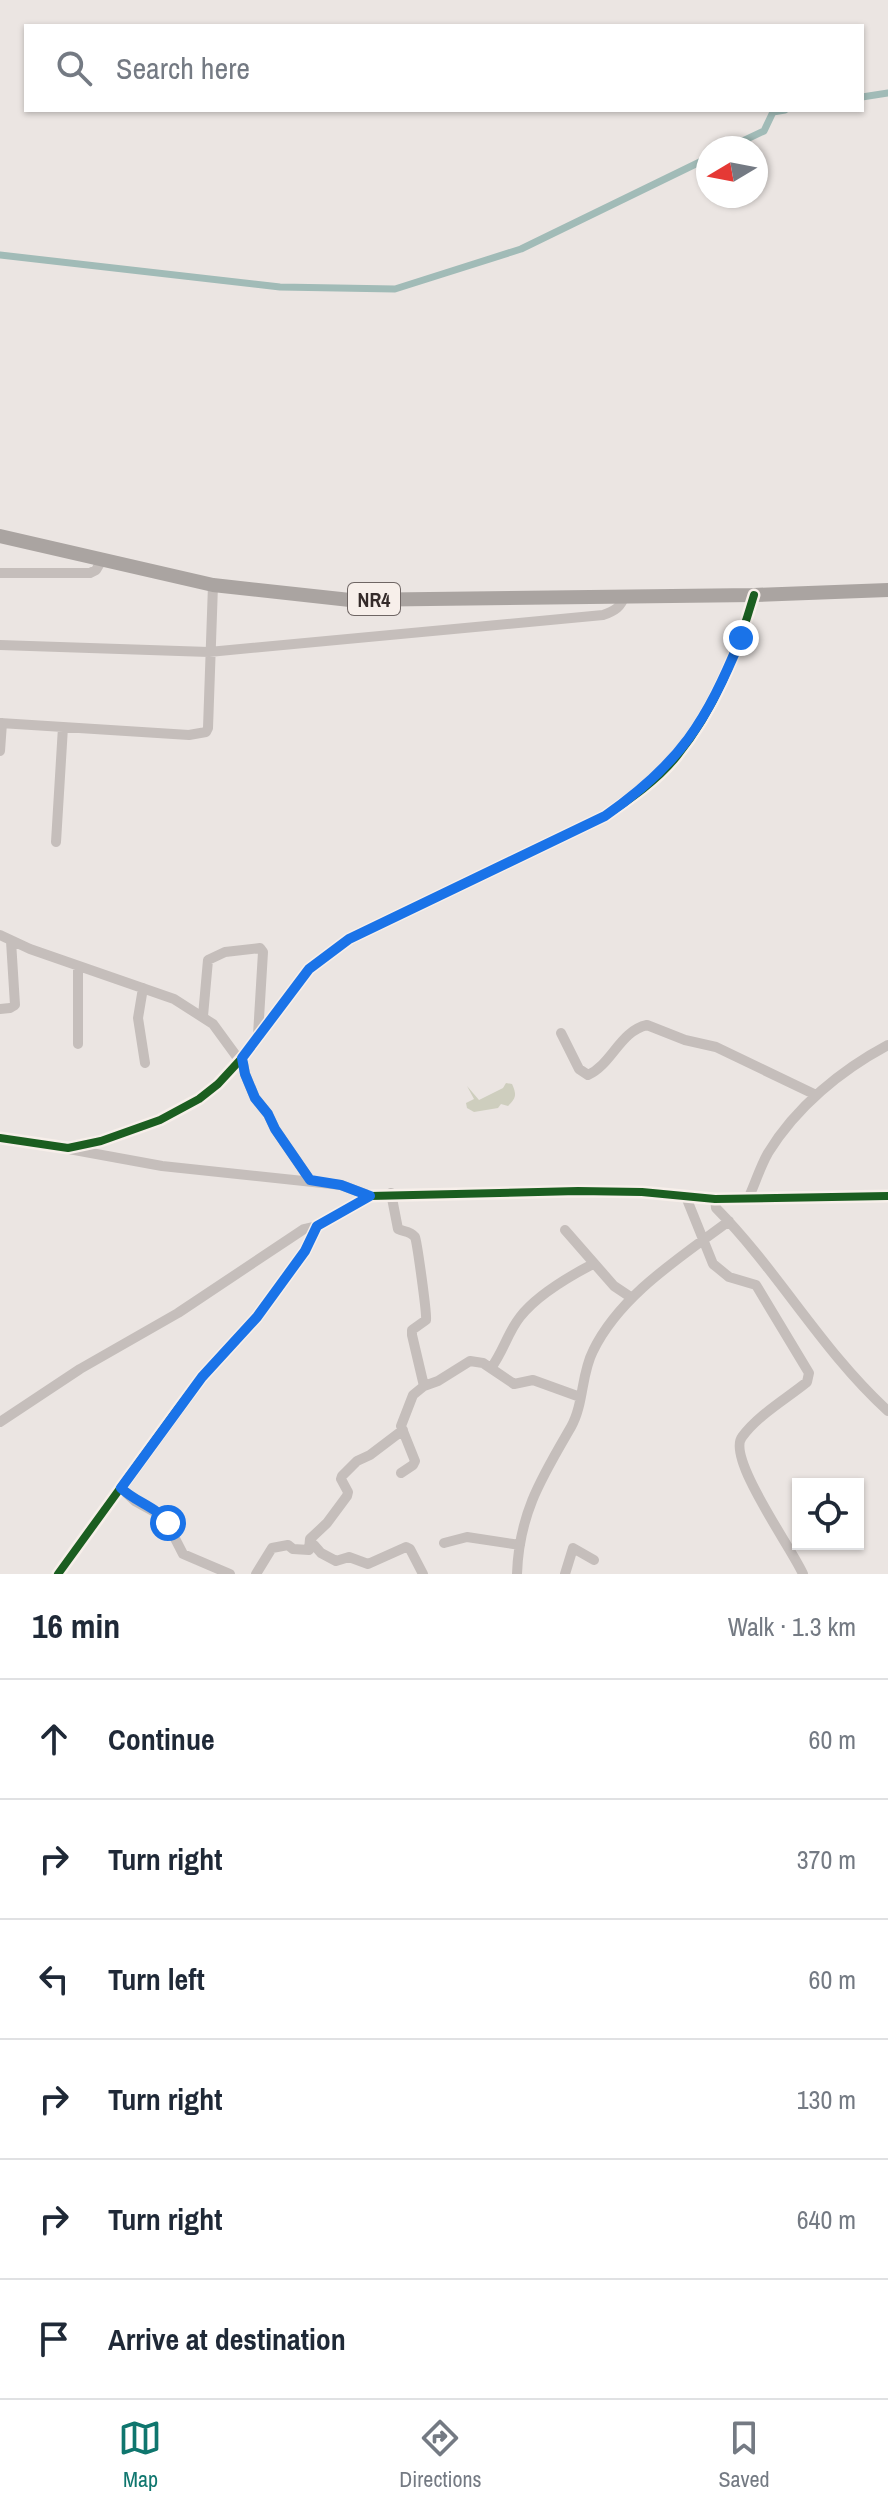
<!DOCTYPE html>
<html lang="en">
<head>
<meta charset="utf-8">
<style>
  :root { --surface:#fff; --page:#f2f2f3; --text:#1f2937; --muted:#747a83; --line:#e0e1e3; --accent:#0f766e }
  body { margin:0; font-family:"Archivo Narrow",sans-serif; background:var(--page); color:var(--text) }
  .controls { position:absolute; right:24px; bottom:24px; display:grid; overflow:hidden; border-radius:0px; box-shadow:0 2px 6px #0004 }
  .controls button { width:72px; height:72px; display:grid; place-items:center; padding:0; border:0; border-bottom:2px solid var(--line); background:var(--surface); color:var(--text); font:40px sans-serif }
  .compass { position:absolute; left:696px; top:136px; width:72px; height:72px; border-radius:50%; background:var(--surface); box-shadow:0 2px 6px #0004; rotate:260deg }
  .stop { position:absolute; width:24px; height:24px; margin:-18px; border:6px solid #1a73e8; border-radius:50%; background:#fff }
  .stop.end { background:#1a73e8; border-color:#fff; box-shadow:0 2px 8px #0008 }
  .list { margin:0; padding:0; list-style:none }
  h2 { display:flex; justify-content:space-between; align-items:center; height:104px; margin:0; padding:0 32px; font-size:34px }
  h2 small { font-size:26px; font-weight:400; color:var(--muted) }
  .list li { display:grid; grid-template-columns:52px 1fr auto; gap:24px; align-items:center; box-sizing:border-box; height:120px; padding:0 32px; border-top:2px solid var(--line) }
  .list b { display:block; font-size:30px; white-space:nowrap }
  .list em { font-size:26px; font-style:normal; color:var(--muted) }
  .icon { flex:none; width:44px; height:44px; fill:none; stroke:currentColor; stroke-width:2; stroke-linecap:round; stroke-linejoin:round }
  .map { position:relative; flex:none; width:888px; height:1574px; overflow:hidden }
  .search { position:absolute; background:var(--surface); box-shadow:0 2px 6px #0004; left:24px; right:24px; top:24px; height:88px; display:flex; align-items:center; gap:20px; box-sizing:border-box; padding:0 28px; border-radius:0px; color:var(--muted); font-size:30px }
  .sheet { height:824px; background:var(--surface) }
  nav { display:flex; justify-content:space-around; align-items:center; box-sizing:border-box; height:112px; border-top:2px solid var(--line); background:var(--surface); font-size:22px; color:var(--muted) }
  nav a { display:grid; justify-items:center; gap:4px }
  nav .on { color:var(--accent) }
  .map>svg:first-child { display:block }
  .green { fill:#cecebe }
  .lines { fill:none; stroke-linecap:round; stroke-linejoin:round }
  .canal { stroke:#a1bbb7; stroke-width:7 }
  .minor { stroke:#c5bebb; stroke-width:10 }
  .highway { stroke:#aaa4a1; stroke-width:14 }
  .cycleway-casing { stroke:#f7efea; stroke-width:13 }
  .cycleway { stroke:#1b5e20; stroke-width:8 }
  .route { stroke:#1a73e8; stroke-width:10 }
  .labels { text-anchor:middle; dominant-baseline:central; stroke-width:6; stroke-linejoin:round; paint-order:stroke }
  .shield { fill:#f7efea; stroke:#6f6664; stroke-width:2 }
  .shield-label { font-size:20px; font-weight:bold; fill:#352b2a }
</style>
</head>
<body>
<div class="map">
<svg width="888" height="1574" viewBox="0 0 888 1574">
  <rect width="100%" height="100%" fill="#ebe5e2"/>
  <path class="green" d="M506,1083l6,1c5,11 4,14 -4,22l-7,-2 -3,4 -24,4 -7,-4 -1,-5 8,-4 -7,-13 12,14 24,-12z"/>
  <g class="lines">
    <path class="canal" d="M862,97l26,-4
      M728,148l36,-17 9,-19 12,-2
      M0,255l280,32 115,2 126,-40 187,-91"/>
    <path class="minor" d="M0,573h90l6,-3 6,-10
      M0,645l209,7 394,-37c12,-4 18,-8 22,-20
      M0,723l189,12 17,-3 2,-4 5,-143
      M0,751l2,-28
      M56,842l7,-115
      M0,935l30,14 144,50 39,25 27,37
      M143,988l-5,30 7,45
      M0,1009l10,-1 5,-3 -4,-64
      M203,1016l5,-56 17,-8 35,-4 3,4 -5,83
      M561,1033l18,36 9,6c24,-11 32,-44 59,-50l38,15 31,7 100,48
      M78,1044v-78
      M242,1058l3,16 10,24 13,16 7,15 35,51
      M0,1138l68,10 33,-7 59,-21 39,-21 19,-15 24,-26 67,-89 40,-30 256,-123c25,-17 53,-36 72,-60 38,-47 60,-103 77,-161
      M69,1149l93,17 179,19 29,11
      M391,1193l7,36c6,3 12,2 17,8 2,5 12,76 11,83l-14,10v5l12,51
      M686,1197l27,67 16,13 27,8 53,88 -2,9c-21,17 -49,33 -65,55 -16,21 51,113 61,137
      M715,1199l1,9c63,64 106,143 172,203
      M748,1199c7,-15 12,-32 20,-46 28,-46 73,-83 120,-108
      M565,1230l49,56 18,12
      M491,1368c12,-16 17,-36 29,-51 17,-22 48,-40 73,-53
      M0,1422l80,-53 98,-56 126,-84 13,-3
      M401,1473l12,-8 2,-4 -14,-35 12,-31 11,-9 14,-5 32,-20 13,2 31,21 19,-4 47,17
      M121,1488l14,13 29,16 19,37 47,20
      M444,1543l23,-6 53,8
      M310,1547l4,-2 7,8 15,8 13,-4 19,7 38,-17 4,2 13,25
      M58,1574l119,-164 25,-33 55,-60 48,-66 12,-25 53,-30 208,-5 64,1 73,7 173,-3
      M256,1574l16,-26 16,-3 5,4 16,1 1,-11 17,-16 20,-27 1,-4 -7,-13 1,-3 15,-15 13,-6 33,-25
      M517,1574c2,-61 25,-97 54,-147 13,-23 10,-53 22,-76 27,-56 88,-94 136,-130
      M565,1574l8,-26 21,12"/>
    <path class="highway" d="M0,536l213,49 137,15 404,-5 134,-5"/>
    <g class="cycleway-casing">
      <path id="cycleway" d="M0,1138l68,10 33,-7 59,-21 39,-21 19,-15 24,-26 67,-89 40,-30 256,-123c25,-17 53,-36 72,-60 38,-47 60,-103 77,-161
        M58,1574l119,-164 25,-33 55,-60 48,-66 12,-25 53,-30 208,-5 64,1 73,7 173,-3"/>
    </g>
    <use href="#cycleway" class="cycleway"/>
  </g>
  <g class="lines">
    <path class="route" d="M168,1523c-11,-16 -33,-21 -47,-35l81,-111 55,-60 48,-66 12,-25 53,-30 -29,-11 -31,-5 -35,-51 -7,-15 -13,-16 -10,-24 -3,-16 67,-89 40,-30 256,-123c76,-53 101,-94 136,-178"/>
  </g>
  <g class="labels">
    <rect class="shield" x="348" y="583" width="52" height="32" rx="6"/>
    <g class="shield-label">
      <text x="374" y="599">NR4</text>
    </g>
  </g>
</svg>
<div class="controls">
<button><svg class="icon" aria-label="locate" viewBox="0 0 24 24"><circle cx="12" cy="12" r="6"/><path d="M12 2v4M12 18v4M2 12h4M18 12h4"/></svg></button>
</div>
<svg class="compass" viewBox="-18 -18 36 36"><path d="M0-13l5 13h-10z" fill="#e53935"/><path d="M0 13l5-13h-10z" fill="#747a83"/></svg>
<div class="stop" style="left:168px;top:1523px"></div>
<div class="stop end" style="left:741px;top:638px"></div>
<div class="search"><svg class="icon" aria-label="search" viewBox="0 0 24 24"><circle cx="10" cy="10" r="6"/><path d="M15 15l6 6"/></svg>Search here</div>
</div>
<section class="sheet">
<h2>16 min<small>Walk · 1.3 km</small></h2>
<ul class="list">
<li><svg class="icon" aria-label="ahead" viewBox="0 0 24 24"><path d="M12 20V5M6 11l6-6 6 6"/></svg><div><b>Continue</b></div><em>60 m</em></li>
<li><svg class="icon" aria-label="right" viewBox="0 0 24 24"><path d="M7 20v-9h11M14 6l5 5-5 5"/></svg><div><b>Turn right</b></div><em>370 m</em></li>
<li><svg class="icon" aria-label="left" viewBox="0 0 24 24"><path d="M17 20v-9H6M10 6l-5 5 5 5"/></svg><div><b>Turn left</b></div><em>60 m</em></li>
<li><svg class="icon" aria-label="right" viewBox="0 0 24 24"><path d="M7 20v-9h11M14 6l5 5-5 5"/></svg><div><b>Turn right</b></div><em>130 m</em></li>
<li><svg class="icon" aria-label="right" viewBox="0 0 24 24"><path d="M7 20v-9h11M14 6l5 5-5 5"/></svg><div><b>Turn right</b></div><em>640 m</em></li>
<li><svg class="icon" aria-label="arrive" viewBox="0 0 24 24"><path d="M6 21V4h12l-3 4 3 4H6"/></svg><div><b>Arrive at destination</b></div></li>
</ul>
</section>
<nav>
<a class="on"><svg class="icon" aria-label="map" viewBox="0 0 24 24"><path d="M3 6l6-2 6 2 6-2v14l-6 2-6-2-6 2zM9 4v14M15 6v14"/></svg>Map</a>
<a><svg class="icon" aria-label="directions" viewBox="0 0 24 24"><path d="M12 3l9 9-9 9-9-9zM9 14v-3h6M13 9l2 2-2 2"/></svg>Directions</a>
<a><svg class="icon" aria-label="saved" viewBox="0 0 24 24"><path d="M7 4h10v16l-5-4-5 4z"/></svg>Saved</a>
</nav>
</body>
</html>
